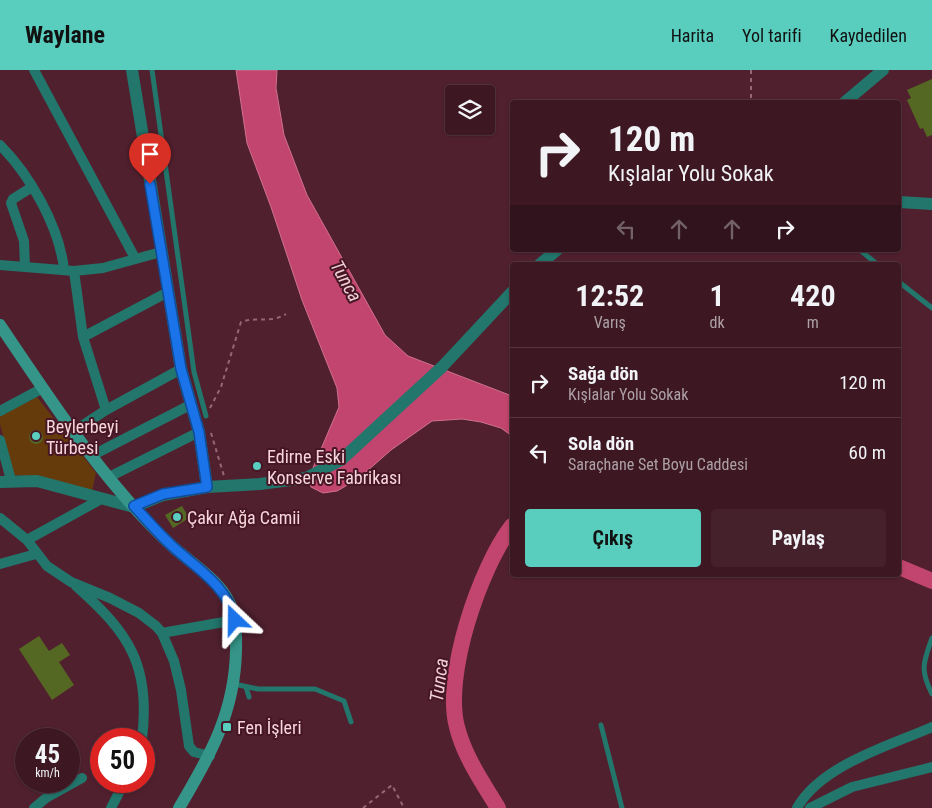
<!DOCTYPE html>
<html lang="tr">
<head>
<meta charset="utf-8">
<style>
	:root { --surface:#3d1823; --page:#44212b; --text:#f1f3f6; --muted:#ada0a6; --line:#563741; --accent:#59cebe }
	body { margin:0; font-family:"Roboto Condensed",sans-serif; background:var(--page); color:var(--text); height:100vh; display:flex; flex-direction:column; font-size:19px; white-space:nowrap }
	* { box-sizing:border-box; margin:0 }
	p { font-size:16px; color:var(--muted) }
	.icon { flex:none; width:28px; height:28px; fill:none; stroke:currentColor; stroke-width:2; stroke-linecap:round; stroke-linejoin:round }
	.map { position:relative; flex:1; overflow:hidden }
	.side { position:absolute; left:510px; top:192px; width:391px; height:315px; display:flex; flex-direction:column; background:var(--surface); border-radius:5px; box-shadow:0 1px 4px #0004,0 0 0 1px var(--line) }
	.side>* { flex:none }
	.guide { position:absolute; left:510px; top:30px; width:391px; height:152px; border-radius:5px; box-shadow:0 1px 4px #0004,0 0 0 1px var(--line); background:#3d1823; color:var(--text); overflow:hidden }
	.buttons { position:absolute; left:445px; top:15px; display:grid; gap:10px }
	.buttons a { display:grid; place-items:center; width:50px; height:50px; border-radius:5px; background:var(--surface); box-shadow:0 1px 4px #0004,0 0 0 1px var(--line); font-size:25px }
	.speed { position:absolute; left:15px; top:658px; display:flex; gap:10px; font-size:25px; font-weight:700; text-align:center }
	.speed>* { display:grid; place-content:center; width:65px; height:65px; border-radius:50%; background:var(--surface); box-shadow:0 1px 4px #0004,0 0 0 1px var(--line); line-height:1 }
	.speed small { font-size:12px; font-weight:400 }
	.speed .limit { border:8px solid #d22; background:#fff; color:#111 }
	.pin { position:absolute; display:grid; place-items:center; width:42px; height:42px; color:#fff; margin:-51px -21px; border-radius:50% 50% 50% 0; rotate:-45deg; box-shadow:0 0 5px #0007 }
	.pin .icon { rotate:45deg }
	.me { position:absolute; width:55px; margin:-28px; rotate:337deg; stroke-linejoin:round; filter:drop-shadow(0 0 4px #0008) }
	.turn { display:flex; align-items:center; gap:18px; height:105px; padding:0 15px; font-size:22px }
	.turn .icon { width:65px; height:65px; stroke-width:2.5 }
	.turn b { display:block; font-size:35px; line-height:42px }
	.lanes { display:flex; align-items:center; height:48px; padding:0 15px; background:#0003; justify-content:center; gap:25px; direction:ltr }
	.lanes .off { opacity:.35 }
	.eta { display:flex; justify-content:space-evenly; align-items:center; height:85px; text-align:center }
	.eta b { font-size:30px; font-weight:700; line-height:35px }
	.button { display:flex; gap:10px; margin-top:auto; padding:10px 15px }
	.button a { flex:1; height:58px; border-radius:5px; background:var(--accent); color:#111; font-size:20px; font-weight:700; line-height:58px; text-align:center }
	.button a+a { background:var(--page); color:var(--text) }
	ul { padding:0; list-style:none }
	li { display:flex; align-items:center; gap:15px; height:70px; padding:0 15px; border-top:1px solid var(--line) }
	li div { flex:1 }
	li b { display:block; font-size:19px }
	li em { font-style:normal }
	header { display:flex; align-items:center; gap:30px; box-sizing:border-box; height:70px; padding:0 25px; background:var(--accent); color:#111 }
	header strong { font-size:24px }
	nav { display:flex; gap:28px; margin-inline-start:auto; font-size:18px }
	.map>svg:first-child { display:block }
</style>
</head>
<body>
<header>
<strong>Waylane</strong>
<nav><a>Harita</a><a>Yol tarifi</a><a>Kaydedilen</a></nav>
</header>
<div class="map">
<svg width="932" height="738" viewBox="0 0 932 738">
	<rect width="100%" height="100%" fill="#51202f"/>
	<path fill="#653b0b" d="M 37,327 L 96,403 L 92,421 L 34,407 L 14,405 L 0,354 L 0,346 Z"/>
	<path fill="#c1456e" stroke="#d1708f" d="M 236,0 L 277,0 L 276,18 L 284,65 L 307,125 L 385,265 L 408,286 L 512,326 L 512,366 L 501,358 L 481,352 L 462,349 L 432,351 L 391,380 L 358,409 L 337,421 L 323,423 L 311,417 L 309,407 L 339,337 L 337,318 L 302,230 L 271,137 L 247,73 Z"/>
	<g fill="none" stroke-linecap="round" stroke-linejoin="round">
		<path stroke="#c1456e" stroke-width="16" d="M 899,497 L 932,511
			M 498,738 C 483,713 464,686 457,657 C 443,606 480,497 512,456"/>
	</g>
	<path fill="#556823" d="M 932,9 L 932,65 L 927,67 L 923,58 L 920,59 L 907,30 L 911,28 L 907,20 Z
		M29 367a7 7 0 1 1 14 0a7 7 0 1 1-14 0Z
		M 182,436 L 189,448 L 173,458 L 165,445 Z
		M 39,566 L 49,581 L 62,573 L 70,585 L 59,592 L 74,615 L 52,630 L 19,579 Z"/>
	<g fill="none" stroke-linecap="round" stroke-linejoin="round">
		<path stroke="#936974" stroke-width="2" stroke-dasharray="4 4" stroke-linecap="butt" d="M 751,0 L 751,32
			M 210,338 L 221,317 L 241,252 C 259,246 269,254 286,244
			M 211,363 L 224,406
			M 363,738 L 392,715 L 404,738"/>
		<path stroke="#22766c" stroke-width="5" d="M 152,0 L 194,302 L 206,346
			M 860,180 L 878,195
			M 899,212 L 932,238
			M 932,568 C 923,593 920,600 932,624
			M 234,614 L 258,619 L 315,619 L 344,631 L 351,652
			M 246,617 L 249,627
			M 601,655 L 622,738"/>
		<path stroke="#22766c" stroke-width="10" d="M 34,0 L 135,188
			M 0,75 C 30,105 59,156 64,199
			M 0,195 L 74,201 L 103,198 L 161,182
			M 25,197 L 24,171 L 11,133 L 13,129 L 32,117
			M 74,201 L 83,267 L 106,340
			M 83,267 L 168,222
			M 0,341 L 43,318
			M 74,361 L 106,340 L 181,299
			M 0,370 L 11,410
			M 93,385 L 192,334
			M 109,407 L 199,362
			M 0,448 L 27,470 L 47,496 L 71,512 L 110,528 L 139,543 L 156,556 L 162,563 L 174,591 L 181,620 L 189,676 L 194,682 L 210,686
			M 27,470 L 103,428
			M 0,494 L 36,484
			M 76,516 C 129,563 151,595 142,669
			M 162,563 L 235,550
			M 34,738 L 46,728 L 82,708
			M 111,738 L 125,711
			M 797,738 C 821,695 889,676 932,657
			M 810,738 L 852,717 L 932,697"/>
		<path stroke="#22766c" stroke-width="12" d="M 132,0 L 181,299 L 199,362 L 207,417
			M 845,32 L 883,0
			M 899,132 L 932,134
			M 539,195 L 557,180
			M 0,412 L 37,411 L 134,437 L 163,425 L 207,417 L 260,414 L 306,408 L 341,390 L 442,297 L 512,222"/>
		<path stroke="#359589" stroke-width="12" d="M 0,255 C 52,332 104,413 172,476 C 193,495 225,513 233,542 C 237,554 236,567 236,580 C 235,642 210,686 179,738"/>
	</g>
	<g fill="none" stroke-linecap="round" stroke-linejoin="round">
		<defs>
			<path id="route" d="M 150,114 L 181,299 L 199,362 L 207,417 L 163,424 L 134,436 C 146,449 158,463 171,475 C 196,498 227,515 235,550"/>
		</defs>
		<use href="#route" stroke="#114b97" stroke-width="12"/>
		<use href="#route" stroke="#1a73e8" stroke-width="9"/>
	</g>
	<g fill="#59cebe" stroke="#461625" stroke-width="2">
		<circle cx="36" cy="366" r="5"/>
		<circle cx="257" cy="396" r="5"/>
		<circle cx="177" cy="447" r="5"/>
		<rect x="222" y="652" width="10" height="10" rx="2.5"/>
	</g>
	<g text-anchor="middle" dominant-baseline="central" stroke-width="4" stroke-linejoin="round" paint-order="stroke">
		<g font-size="18" fill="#f7d6dd" stroke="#461625" text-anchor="start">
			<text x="46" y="356">Beylerbeyi<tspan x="46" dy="21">Türbesi</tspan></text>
			<text x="267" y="386">Edirne Eski<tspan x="267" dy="21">Konserve Fabrikası</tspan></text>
			<text x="187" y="447">Çakır Ağa Camii</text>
			<text x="237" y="657">Fen İşleri</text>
		</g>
		<g font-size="19" font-style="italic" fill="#f1cfd6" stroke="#461625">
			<text transform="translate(346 211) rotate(61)">Tunca</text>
			<text transform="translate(439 610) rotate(-83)">Tunca</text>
		</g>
	</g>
</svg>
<div class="buttons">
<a><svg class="icon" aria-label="layers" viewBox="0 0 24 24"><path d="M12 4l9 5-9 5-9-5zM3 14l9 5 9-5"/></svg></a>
</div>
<div class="speed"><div>45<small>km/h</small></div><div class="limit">50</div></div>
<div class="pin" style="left:150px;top:114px;background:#d93025"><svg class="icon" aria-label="arrive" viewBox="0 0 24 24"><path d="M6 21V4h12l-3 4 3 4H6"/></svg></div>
<svg class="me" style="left:235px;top:550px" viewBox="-20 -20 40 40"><path d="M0-17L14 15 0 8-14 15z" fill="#1a73e8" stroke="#fff" stroke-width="4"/></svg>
<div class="guide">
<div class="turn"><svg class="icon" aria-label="right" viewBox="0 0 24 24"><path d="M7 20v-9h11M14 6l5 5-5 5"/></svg><div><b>120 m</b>Kışlalar Yolu Sokak</div></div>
<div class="lanes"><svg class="icon off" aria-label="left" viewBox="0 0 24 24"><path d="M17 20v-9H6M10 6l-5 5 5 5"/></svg><svg class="icon off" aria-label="ahead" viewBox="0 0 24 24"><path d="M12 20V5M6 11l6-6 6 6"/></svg><svg class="icon off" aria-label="ahead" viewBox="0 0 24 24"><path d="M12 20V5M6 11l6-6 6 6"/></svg><svg class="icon" aria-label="right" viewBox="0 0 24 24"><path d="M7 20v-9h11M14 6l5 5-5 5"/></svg></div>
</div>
<section class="side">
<div class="eta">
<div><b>12:52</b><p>Varış</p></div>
<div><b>1</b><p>dk</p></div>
<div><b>420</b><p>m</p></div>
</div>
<ul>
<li><svg class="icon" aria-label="right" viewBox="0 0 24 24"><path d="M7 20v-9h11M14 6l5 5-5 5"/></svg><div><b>Sağa dön</b><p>Kışlalar Yolu Sokak</p></div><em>120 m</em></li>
<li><svg class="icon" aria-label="left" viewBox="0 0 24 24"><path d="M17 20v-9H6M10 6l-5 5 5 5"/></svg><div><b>Sola dön</b><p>Saraçhane Set Boyu Caddesi</p></div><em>60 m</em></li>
</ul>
<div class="button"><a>Çıkış</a><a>Paylaş</a></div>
</section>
</div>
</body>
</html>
